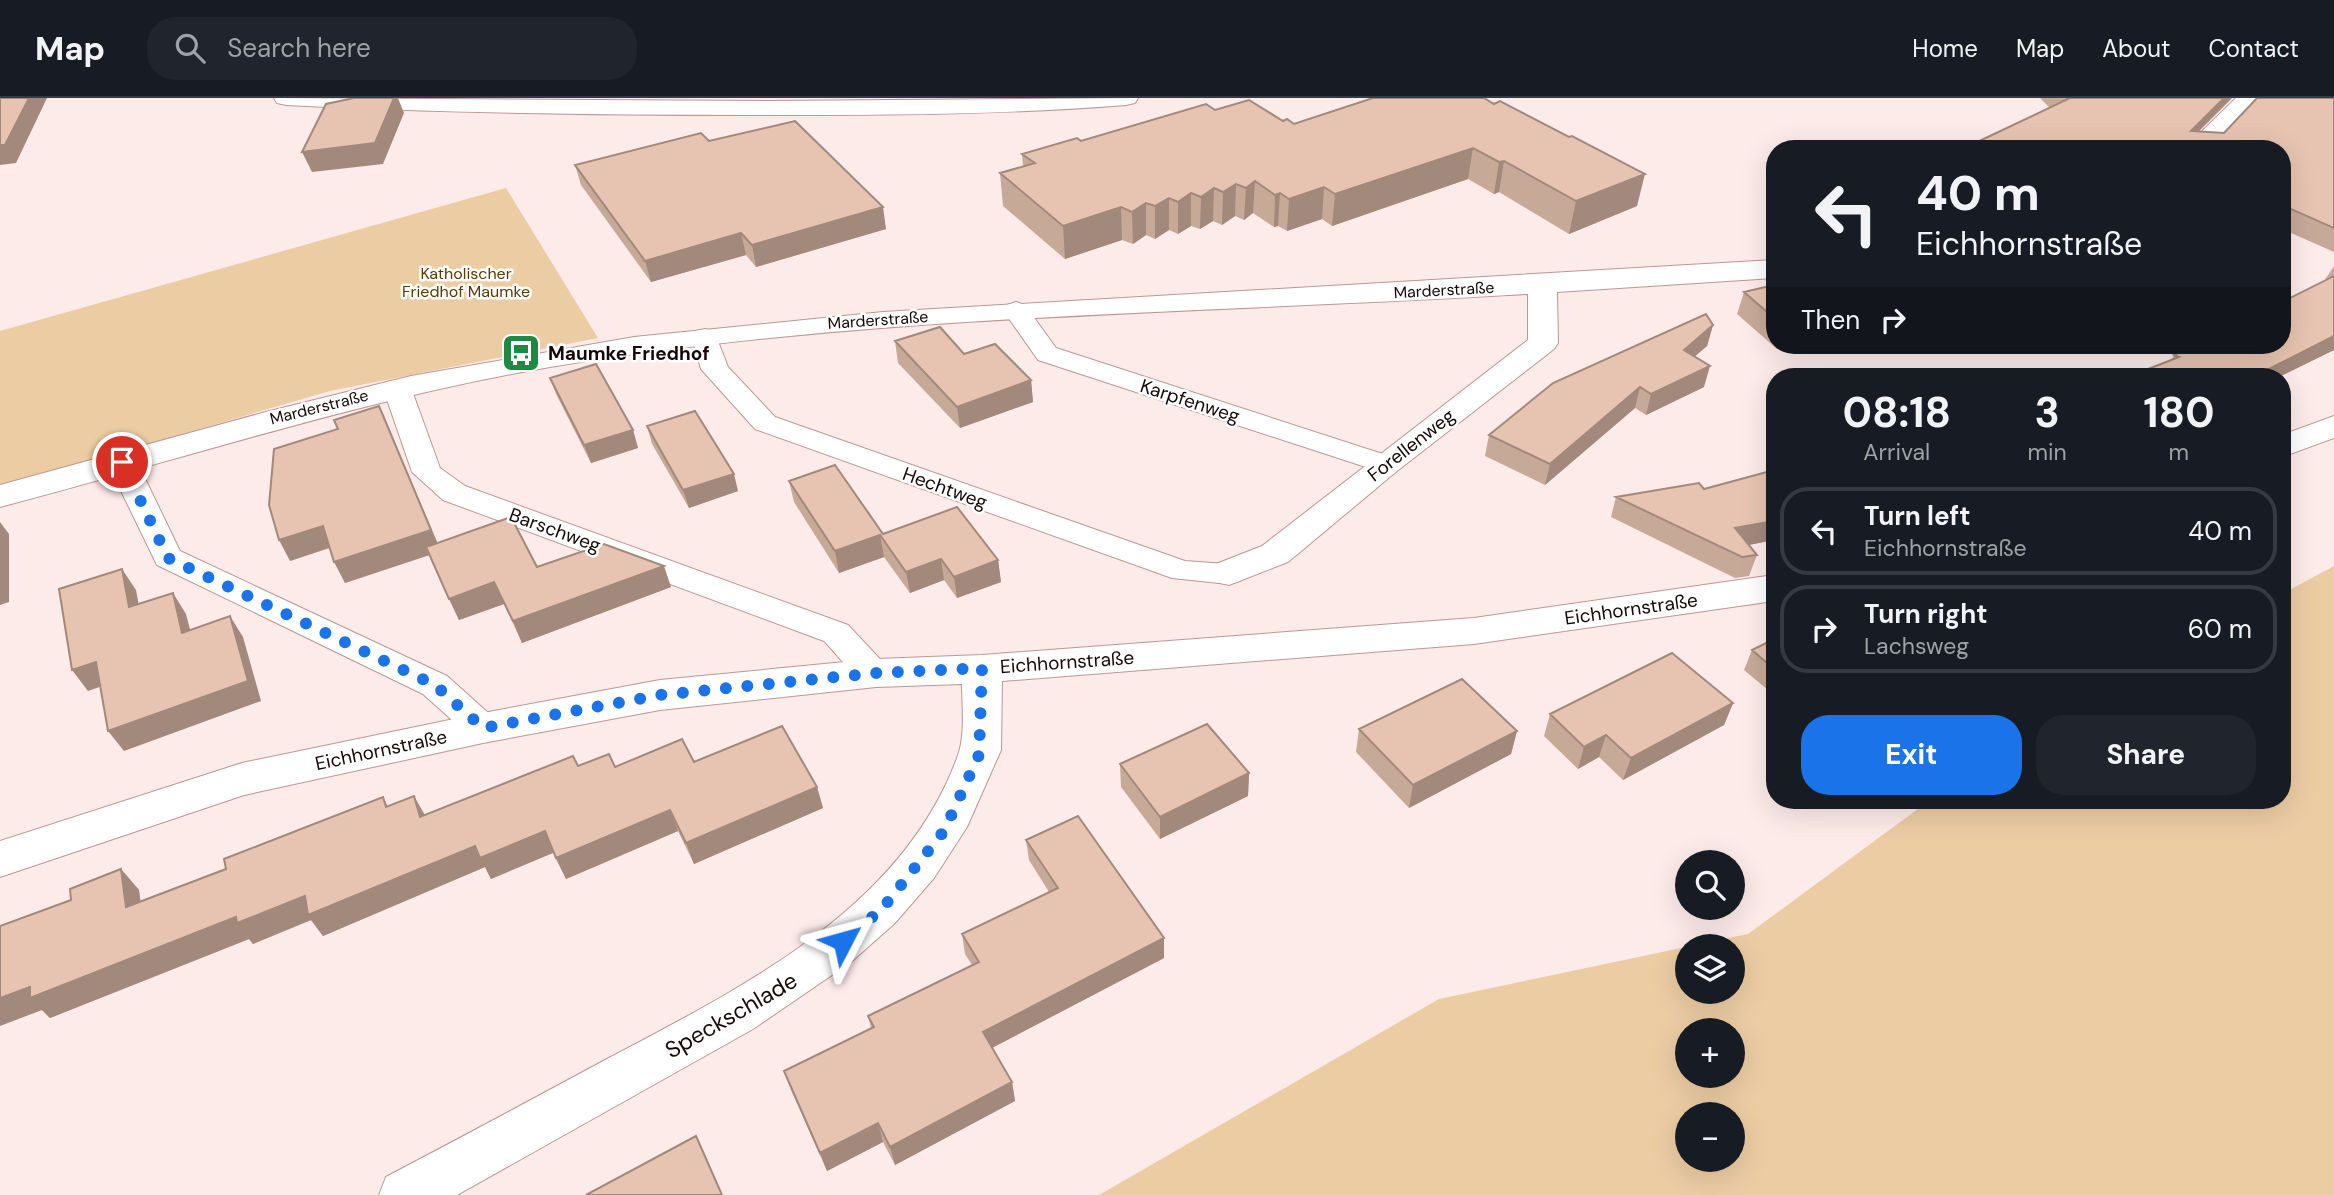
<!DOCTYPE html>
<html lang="en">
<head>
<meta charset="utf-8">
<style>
	:root { --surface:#171b24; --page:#20242c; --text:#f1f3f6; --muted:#9ea1a6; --line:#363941; --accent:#1a73e8 }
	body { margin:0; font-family:"DM Sans",sans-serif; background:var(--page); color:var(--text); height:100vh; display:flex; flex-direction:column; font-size:26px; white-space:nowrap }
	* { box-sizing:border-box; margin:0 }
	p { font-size:23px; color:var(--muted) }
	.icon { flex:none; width:38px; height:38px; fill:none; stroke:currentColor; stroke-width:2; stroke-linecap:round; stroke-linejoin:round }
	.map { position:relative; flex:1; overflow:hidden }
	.sheet { position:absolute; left:1766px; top:270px; width:525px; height:441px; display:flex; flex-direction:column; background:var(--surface); border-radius:28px; box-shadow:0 7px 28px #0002 }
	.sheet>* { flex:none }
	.top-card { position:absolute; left:1766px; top:42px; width:525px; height:214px; border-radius:28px; box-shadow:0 7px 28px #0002; background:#171b24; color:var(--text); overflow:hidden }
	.fabs { position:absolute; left:1675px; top:752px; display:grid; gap:14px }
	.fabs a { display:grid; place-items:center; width:70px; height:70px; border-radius:50%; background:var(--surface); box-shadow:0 7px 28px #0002; font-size:35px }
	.pin { position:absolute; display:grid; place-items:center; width:60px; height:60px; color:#fff; margin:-30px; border:4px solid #fff; border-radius:50%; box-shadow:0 2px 7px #0007 }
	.me { position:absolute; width:77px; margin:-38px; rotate:51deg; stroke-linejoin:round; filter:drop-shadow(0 0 5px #0008) }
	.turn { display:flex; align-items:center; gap:24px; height:147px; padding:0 35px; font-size:32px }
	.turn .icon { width:91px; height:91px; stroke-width:2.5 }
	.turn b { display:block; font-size:49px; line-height:60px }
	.then { display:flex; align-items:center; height:66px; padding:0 35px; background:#0003; gap:14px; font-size:26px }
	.eta { display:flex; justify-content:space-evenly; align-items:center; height:119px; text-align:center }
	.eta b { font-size:42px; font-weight:700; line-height:49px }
	.primary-button { display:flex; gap:14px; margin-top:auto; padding:14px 35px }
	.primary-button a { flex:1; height:80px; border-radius:28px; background:var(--accent); color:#fff; font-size:28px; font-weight:700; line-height:80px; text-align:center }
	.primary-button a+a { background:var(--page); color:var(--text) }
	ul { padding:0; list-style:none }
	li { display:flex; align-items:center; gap:21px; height:88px; margin:0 14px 10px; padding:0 21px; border:4px solid var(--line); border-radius:28px }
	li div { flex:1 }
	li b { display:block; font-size:26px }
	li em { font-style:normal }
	header { display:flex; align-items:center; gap:42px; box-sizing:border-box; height:98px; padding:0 35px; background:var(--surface); border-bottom:2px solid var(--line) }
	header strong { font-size:33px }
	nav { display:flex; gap:38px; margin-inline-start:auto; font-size:24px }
	.search { width:490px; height:63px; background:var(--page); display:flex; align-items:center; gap:18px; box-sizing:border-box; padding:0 24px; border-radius:28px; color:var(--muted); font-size:26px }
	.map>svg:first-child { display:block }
</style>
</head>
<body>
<header>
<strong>Map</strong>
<div class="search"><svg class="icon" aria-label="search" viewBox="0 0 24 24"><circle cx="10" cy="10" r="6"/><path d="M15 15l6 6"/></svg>Search here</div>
<nav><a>Home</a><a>Map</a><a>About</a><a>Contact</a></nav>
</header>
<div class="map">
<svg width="2334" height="1097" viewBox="0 0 2334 1097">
	<rect width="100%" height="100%" fill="#fcebe9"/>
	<path fill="#eccca3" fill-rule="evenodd" d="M 506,90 L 598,240 L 330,293 L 0,389 L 0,233 Z
		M 2334,468 L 2334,1097 L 1099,1097 L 1439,901 L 1748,836 L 1930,702 L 2282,702 L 2282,496 ZM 1687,849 L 1732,849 L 1732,894 L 1687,894 ZM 1687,933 L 1732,933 L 1732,978 L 1687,978 ZM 1687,1017 L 1732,1017 L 1732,1062 L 1687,1062 Z"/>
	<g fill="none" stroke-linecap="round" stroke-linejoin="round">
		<defs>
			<path id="lane" d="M 1016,204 L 1025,207 L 1056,250 L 1395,360 L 1400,366 L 1395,372 L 1385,375 L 1375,372 L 1038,262 L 1003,212 L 1007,207 Z
				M 705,231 L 714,233 L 728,269 L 775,319 L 1185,463 L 1240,467 L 1245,475 L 1240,483 L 1229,486 L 1172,480 L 755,331 L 701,271 L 692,239 L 696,233 Z
				M 397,282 L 407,284 L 411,290 L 440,370 L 465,388 L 848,527 L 893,575 L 888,584 C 860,592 842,561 824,543 L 443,402 L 412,374 L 383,290 L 387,284 Z
				M 122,355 L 132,358 L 137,364 L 180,453 L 447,578 L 495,621 L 501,630 L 495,639 L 483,643 L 471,639 L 423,596 L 157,467 L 107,364 L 112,358 Z"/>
			<path id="street" d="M 274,0 L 772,3 L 1138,0 L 1135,5 L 1126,7 C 1001,17 876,17 751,17 C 596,17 441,15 286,7 L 277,5 Z
				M 2236,0 L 2261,0 L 2214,51 L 2184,51 Z
				M 1774,162 L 1774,180 L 1557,194 L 1558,245 L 1554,251 L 1397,373 L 1288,464 L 1229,487 L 1216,484 L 1211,475 L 1216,466 L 1262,448 L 1528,242 L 1528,196 C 1202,216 872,215 550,269 C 363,301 183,361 0,409 L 0,387 L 262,315 L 411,278 L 634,239 L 883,214 Z
				M 2334,318 L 2334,340 L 2282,359 L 2282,337 Z
				M 1774,477 L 1774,503 L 1474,546 L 1002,583 L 1001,652 L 967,729 L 934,780 L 895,825 L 851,864 L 753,931 L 457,1097 L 379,1097 L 386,1079 C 460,1040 533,1001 607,961 C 741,890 901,812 957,660 C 966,637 962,609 962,586 L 876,589 L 660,612 L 483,645 L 244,697 L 0,779 L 0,743 L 242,665 L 483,615 L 660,582 L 876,561 L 982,557 L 1474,520 Z"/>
		</defs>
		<use href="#lane" stroke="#be9693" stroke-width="2"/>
		<use href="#street" stroke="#be9693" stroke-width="2"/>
		<use href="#lane" fill="#fff" fill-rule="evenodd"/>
		<use href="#street" fill="#fff" fill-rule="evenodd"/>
	</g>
	<path fill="#c7a998" d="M 1373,0 L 1637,108 L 1569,136 L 1499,94 L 1494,96 L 1468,81 L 1332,128 L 1322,121 L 1287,133 L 1278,128 L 1274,129 L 1253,115 L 1244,122 L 1235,118 L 1222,127 L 1213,123 L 1200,131 L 1191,128 L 1178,136 L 1169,132 L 1155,141 L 1146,137 L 1133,146 L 1122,142 L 1065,161 L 1003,108 L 1000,75 L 1023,68 L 1022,56 L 1215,12 L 1294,26 Z
		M 2040,0 L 2232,0 L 2199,33 L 2224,35 L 2334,0 L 2334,154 L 2282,131 L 2282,51 L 1971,47 L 2050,10 Z
		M 709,43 L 886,131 L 756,169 L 746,157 L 651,184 L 581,87 L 575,67 Z
		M 2334,168 L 2334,252 L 2281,278 L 2130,278 L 2171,263 L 2174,257 L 2324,183 Z
		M 1774,187 L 1774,247 L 1795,247 L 1777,251 L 1737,216 L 1744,194 Z
		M 1713,227 L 1707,248 L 1694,258 L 1704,289 L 1646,317 L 1635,310 L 1545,387 L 1485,358 L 1489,337 Z
		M 895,243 L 964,256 L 1031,282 L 1033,304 L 960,330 L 898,265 Z
		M 550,280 L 633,332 L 638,350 L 591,365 L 557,298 Z
		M 388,328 L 437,445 L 537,469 L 671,489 L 522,545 L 504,506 L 459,522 L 430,457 L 345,485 L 330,450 L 290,463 Z
		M 647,328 L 738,393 L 689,410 L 652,346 Z
		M 1774,372 L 1774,442 L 1749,447 L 1757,457 L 1749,478 L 1735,480 L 1611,419 L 1616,399 L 1704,391 Z
		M 789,383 L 883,436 L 998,462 L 1001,484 L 957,500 L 944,482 L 910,495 L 884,459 L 839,475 L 794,404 Z
		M 1774,541 L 1774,597 L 1744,572 L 1752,552 Z
		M 1733,605 L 1724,627 L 1623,682 L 1599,659 L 1578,671 L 1544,638 L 1550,616 Z
		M 1359,631 L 1517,633 L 1511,656 L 1409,710 L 1356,654 Z
		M 694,664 L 817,689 L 823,710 L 694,766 L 678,733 L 566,781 L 553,755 L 491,781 L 485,769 L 323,838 L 311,822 L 253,846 L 249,841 L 50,920 L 42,912 L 71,802 L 121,771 L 139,792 L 140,804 L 226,771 L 383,699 L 388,708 L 425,717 L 578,668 L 615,669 Z
		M 1120,666 L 1249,675 L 1248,698 L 1160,741 L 1121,689 Z
		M 1026,742 L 1164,840 L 1164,860 L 992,950 L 1012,984 L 1015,1003 L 895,1067 L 883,1044 L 827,1073 L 791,992 L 784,973 L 871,930 L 868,918 L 972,867 L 965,856 L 962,836 L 1049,794 L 1029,762 Z"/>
	<path fill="#a2897c" d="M 29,0 L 47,0 L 16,65 L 0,67 L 0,47 Z
		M 394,0 L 398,0 L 404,15 L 383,66 L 312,74 L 302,54 Z
		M 2224,0 L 2232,0 L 2181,51 L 2191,33 Z
		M 1473,50 L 1468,81 L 1332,128 L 1335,96 Z
		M 1504,63 L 1499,94 L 1494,96 L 1499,64 Z
		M 1645,76 L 1637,108 L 1569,136 L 1576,103 Z
		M 1255,83 L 1253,115 L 1244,122 L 1246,90 Z
		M 1236,86 L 1235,118 L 1222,127 L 1223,94 Z
		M 1324,89 L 1322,121 L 1287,133 L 1289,101 Z
		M 1214,90 L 1213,123 L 1200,131 L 1201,99 Z
		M 1191,95 L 1191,128 L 1178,136 L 1178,104 Z
		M 1280,95 L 1278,128 L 1274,129 L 1275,97 Z
		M 1169,100 L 1169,132 L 1155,141 L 1155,108 Z
		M 1146,105 L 1146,137 L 1133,146 L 1132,114 Z
		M 883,109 L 886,131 L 756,169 L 752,147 Z
		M 1121,109 L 1122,142 L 1065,161 L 1063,128 Z
		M 741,135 L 746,157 L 651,184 L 645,163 Z
		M 1713,227 L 1707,248 L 1678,273 L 1684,252 Z
		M 2334,238 L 2334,252 L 2281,278 L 2251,278 Z
		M 1778,247 L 1795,247 L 1777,251 Z
		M 1710,268 L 1704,289 L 1646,317 L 1651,296 Z
		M 1031,282 L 1033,304 L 960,330 L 957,309 Z
		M 1640,289 L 1635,310 L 1545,387 L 1550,366 Z
		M 379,308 L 441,453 L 345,485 L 334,464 Z
		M 633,332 L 638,350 L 591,365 L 584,347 Z
		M 734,376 L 738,393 L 689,410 L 683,392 Z
		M 1774,423 L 1774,442 L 1728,451 L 1735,430 Z
		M 0,424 L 9,436 L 9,504 L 0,507 Z
		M 323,428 L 334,448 L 290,463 L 279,442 Z
		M 880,437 L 884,459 L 839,475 L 835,453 Z
		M 941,461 L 944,482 L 910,495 L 906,474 Z
		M 998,462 L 1001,484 L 957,500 L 954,479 Z
		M 664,468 L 671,489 L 522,545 L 513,523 Z
		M 122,471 L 136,492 L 143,530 L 129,509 Z
		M 494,484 L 504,506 L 459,522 L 449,501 Z
		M 173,495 L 186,516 L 196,555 L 182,535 Z
		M 230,518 L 243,539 L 261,603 L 124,653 L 108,633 Z
		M 96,564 L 111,585 L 88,593 L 72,572 Z
		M 1733,605 L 1724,627 L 1623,682 L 1631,660 Z
		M 1517,633 L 1511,656 L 1409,710 L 1413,687 Z
		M 1606,637 L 1599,659 L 1578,671 L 1584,649 Z
		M 1249,675 L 1248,698 L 1160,741 L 1160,719 Z
		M 817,689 L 823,710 L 694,766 L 686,745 Z
		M 414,698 L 426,719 L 420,719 Z
		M 670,712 L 678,733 L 566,781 L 556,760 Z
		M 545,733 L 555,754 L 491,781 L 485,769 L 323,838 L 311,822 L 253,846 L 249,841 L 50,920 L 42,912 L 0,928 L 0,900 L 30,889 L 236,819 L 305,798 L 475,748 Z
		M 121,771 L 139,792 L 144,830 L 126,809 Z
		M 1164,840 L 1164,860 L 986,953 L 983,934 Z
		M 1012,984 L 1015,1003 L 895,1067 L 890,1049 Z
		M 878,1025 L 883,1044 L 827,1073 L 820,1055 Z"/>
	<path fill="#e7c4b1" stroke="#a2897c" stroke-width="2" d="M 0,0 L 29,0 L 5,47 L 0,47 Z
		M 354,0 L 394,0 L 375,45 L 302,54 L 326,6 Z
		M 1373,0 L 1484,0 L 1494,6 L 1500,3 L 1569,39 L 1572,38 L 1645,76 L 1576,103 L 1504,63 L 1499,64 L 1473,50 L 1335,96 L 1324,89 L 1289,101 L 1280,95 L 1275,97 L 1255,83 L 1246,90 L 1236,86 L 1223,94 L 1214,90 L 1201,99 L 1191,95 L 1178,104 L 1169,100 L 1155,108 L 1146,105 L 1132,114 L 1121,109 L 1063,128 L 1000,75 L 1035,65 L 1022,56 L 1077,40 L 1081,43 L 1206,6 L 1215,12 L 1249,2 L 1283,23 L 1287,21 L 1294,26 Z
		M 2067,0 L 2224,0 L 2191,33 L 2224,35 L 2257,0 L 2334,0 L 2334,130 L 2282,107 L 2282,51 L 1950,51 L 1971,47 L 2068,1 Z
		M 795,23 L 883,109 L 752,147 L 741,135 L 645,163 L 575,67 L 701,35 L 709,43 Z
		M 2334,178 L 2334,238 L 2265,273 L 2251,278 L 2130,278 L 2179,259 L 2174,257 L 2194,247 L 2282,247 L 2282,204 Z
		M 1774,187 L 1774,220 L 1744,194 Z
		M 1706,216 L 1713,227 L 1684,252 L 1710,268 L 1651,296 L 1640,289 L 1550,366 L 1489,337 L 1553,285 Z
		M 940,229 L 964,256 L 995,246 L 1031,282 L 957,309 L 895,243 Z
		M 596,266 L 633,332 L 584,347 L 550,280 Z
		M 379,308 L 431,432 L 334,464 L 323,428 L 279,442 L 269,407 L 274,351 L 338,331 L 334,322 Z
		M 695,313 L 734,376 L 683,392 L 647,328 Z
		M 835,367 L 883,436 L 957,409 L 998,462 L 954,479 L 941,461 L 906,474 L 880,437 L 835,453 L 789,383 Z
		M 1774,372 L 1774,423 L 1735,430 L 1757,457 L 1742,459 L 1616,399 L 1699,385 L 1704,391 Z
		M 511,419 L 537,469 L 604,446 L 664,468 L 513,523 L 494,484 L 449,501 L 426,449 Z
		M 122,471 L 129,509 L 173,495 L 182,535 L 230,518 L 248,583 L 108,633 L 96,564 L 72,572 L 59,491 Z
		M 1774,541 L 1774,571 L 1752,552 Z
		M 1672,555 L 1733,605 L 1631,660 L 1606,637 L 1584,649 L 1550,616 Z
		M 1462,581 L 1517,633 L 1413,687 L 1359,631 Z
		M 1207,626 L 1249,675 L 1160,719 L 1120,666 Z
		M 782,628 L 817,689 L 686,745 L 670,712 L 556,760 L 545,733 L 480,760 L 475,748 L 308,817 L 305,798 L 237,825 L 236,819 L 30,900 L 30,889 L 0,900 L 0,828 L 71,802 L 70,791 L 121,771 L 126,809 L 226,771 L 224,761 L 383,699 L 386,709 L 414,698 L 420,719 L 573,658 L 578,668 L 609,656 L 615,669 L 682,641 L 694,664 Z
		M 1078,718 L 1164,840 L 983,934 L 1012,984 L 890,1049 L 878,1025 L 820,1055 L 784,973 L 874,929 L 868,918 L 979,864 L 962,836 L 1058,790 L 1026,742 Z
		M 696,1038 L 722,1097 L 586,1097 Z"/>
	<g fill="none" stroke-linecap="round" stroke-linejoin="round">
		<path stroke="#1a73e8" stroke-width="12" stroke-dasharray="0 21.6" d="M 122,364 L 168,460 L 435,587 L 483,630 L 660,597 L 876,575 L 982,570 L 979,657 L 944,733 L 882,811 L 843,843"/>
	</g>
	<defs>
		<symbol id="bus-square" viewBox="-11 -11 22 22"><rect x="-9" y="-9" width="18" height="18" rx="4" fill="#1e8a41" stroke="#fff"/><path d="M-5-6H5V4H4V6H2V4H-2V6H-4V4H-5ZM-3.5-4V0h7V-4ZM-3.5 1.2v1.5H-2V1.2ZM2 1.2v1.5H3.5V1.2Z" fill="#fff"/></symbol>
	</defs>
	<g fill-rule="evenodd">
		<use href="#bus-square" x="499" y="233" width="44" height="44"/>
	</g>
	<g text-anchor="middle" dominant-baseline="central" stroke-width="5" stroke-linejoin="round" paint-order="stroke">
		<g font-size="16" fill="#5a3900" stroke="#fff">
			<text x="466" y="175">Katholischer<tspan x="466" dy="18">Friedhof Maumke</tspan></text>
		</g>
		<g font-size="16" fill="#160808" stroke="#fff">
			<text transform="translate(1444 192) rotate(-3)">Marderstraße</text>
			<text transform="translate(878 222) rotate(-4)">Marderstraße</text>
			<text transform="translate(319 309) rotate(-14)">Marderstraße</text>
		</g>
		<g font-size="19" font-weight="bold" fill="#160808" stroke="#fff" text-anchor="start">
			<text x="548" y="255">Maumke Friedhof</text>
		</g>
		<g font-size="19" fill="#160808" stroke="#fff">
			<text transform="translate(1190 303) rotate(18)">Karpfenweg</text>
			<text transform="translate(1411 347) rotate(-38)">Forellenweg</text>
			<text transform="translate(945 390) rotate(20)">Hechtweg</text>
			<text transform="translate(555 432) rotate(20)">Barschweg</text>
			<text transform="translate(1631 511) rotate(-8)">Eichhornstraße</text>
			<text transform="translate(1067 564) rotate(-4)">Eichhornstraße</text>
			<text transform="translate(381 652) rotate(-12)">Eichhornstraße</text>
		</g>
		<g font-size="23" fill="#160808" stroke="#fff">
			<text transform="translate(731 917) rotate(-30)">Speckschlade</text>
		</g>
	</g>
</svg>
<div class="fabs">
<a><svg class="icon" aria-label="search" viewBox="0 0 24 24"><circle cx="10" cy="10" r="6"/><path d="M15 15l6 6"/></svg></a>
<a><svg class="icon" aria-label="layers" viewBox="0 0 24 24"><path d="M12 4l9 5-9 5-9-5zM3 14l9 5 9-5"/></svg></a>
<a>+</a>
<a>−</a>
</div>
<div class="pin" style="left:122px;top:364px;background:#d93025"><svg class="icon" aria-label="arrive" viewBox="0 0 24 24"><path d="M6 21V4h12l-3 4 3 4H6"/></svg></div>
<svg class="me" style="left:843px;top:843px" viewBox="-20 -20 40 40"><path d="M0-17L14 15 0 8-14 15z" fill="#1a73e8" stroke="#fff" stroke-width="4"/></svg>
<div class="top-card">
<div class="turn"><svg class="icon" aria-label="left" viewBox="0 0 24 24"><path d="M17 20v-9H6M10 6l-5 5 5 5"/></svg><div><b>40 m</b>Eichhornstraße</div></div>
<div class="then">Then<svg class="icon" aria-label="right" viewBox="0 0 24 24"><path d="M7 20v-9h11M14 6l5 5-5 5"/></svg></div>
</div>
<section class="sheet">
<div class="eta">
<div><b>08:18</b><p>Arrival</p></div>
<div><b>3</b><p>min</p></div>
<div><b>180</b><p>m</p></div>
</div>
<ul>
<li><svg class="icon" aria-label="left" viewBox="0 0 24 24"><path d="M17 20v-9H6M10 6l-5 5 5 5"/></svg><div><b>Turn left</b><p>Eichhornstraße</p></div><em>40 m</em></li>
<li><svg class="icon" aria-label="right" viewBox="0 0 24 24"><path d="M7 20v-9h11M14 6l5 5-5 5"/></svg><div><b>Turn right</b><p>Lachsweg</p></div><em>60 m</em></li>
</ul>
<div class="primary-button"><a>Exit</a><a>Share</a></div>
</section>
</div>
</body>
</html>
